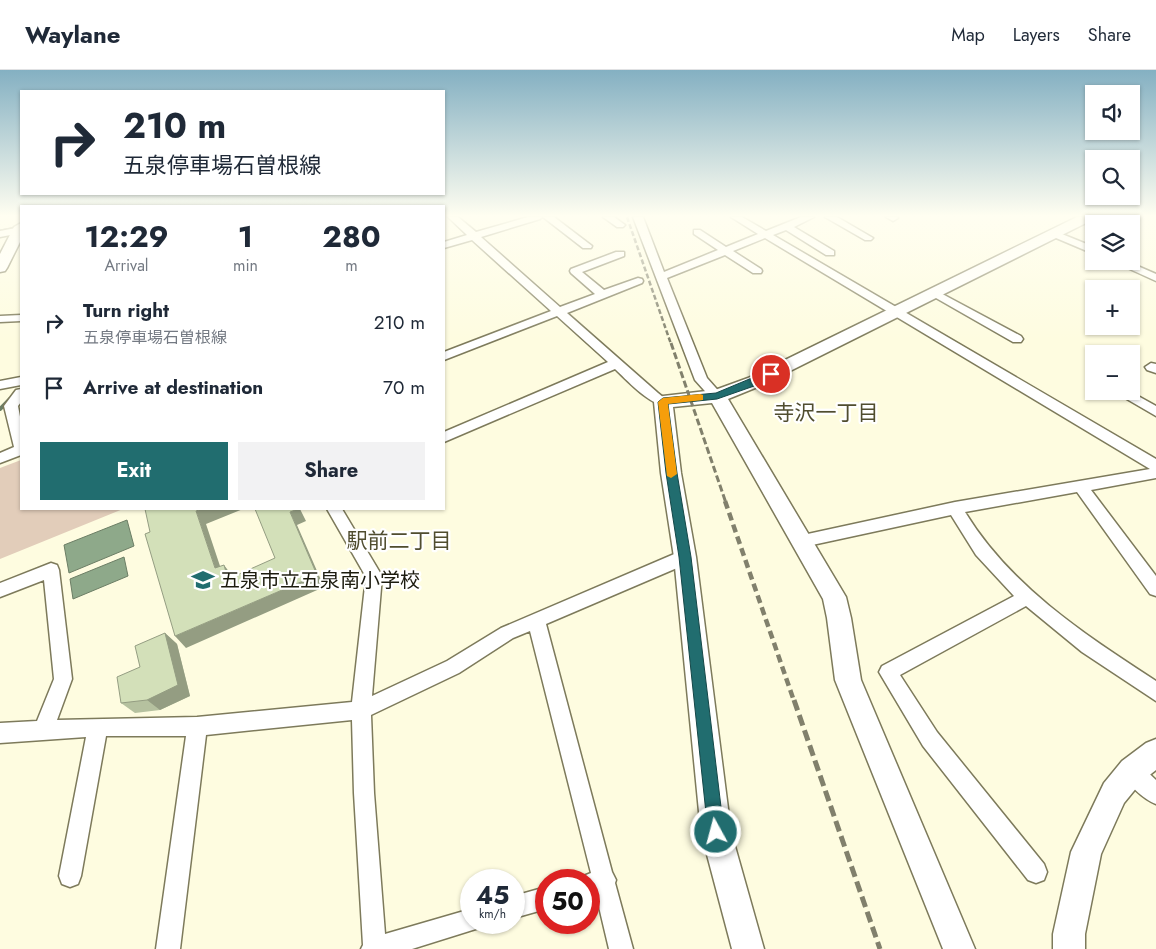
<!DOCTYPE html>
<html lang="en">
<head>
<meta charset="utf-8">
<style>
	:root { --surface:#fff; --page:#f2f2f3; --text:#1f2937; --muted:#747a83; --line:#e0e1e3; --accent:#216d6f }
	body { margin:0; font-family:Jost,"Noto Sans JP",sans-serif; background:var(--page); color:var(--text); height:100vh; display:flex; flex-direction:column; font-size:19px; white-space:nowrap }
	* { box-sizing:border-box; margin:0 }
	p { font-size:16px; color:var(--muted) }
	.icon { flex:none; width:28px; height:28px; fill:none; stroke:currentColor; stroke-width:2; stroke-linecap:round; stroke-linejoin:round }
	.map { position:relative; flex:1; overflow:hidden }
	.side { position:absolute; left:20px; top:135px; width:425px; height:305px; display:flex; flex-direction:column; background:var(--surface); border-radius:0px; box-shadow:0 1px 4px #0004 }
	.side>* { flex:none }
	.guide { position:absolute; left:20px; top:20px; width:425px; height:105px; border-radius:0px; box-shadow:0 1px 4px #0004; background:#fff; color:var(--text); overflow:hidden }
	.buttons { position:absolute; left:1085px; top:15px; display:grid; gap:10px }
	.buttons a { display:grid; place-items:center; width:55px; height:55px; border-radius:0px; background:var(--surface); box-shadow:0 1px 4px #0004; font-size:25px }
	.speed { position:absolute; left:460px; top:799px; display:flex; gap:10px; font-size:25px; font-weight:700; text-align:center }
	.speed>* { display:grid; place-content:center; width:65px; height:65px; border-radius:50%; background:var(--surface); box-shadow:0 1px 4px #0004; line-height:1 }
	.speed small { font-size:12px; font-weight:400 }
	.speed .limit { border:8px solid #d22; background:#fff; color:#111 }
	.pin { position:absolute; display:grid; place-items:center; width:42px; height:42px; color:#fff; margin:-21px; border:2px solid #fff; border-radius:50%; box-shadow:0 1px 5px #0007 }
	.me { position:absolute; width:55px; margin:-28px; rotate:353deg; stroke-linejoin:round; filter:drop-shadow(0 0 4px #0008) }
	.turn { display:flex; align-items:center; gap:18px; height:105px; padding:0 20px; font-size:22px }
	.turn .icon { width:65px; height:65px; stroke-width:2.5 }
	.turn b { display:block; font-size:35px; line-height:42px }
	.eta { display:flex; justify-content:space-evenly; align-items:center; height:85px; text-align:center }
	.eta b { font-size:30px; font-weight:700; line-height:35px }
	.button { display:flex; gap:10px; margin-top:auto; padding:10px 20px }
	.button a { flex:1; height:58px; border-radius:0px; background:var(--accent); color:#fff; font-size:20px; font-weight:700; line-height:58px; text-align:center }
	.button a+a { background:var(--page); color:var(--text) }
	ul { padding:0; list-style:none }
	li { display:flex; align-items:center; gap:15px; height:65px; padding:0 20px }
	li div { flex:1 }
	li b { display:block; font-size:19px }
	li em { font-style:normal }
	header { display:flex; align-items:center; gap:30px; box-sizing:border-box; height:70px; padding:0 25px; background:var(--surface); border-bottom:1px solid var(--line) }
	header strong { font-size:24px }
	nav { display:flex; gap:28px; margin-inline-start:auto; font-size:18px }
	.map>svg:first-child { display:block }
</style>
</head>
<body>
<header>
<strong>Waylane</strong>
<nav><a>Map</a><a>Layers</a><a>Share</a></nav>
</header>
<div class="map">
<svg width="1156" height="879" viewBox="0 0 1156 879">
	<rect width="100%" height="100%" fill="#fefce0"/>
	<path fill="#e2cdba" d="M 21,390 L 21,439 L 123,439 L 0,489 L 0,398 Z"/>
	<path fill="#8ea98a" stroke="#6c7e65" d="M 127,450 L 134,476 L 69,503 L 64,475 Z
		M 124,487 L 128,506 L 73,529 L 70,509 Z"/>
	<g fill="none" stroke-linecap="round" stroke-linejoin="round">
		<path stroke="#6c7e65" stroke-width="3" d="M 0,161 L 21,157"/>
		<path stroke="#6c7e65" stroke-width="4" d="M 0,339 L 10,329"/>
		<defs>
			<path id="street" d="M 448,147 L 458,147 L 476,162 L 528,147 L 542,147 L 540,149 L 481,167 L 560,237 L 595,224 L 571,203 L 570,201 L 571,199 L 616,182 L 624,182 L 624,186 L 582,202 L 604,220 L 638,208 L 642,209 L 643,211 L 642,213 L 567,243 L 658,323 L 669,332 L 668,335 C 653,339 626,309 615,299 L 444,372 L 444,362 L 608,292 L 557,246 L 444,290 L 444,282 L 551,241 L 472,170 L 444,178 L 444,172 L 467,165 Z
				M 543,147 L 554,147 L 592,176 L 591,178 L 583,178 Z
				M 603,147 L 614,147 L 625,155 L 623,157 L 617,157 Z
				M 633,147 L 643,147 L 664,202 L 718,180 L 694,164 L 694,160 L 700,160 L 726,177 L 758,164 L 731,147 L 742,147 L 766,161 L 801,147 L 814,147 L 794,157 L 834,181 L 834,185 L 826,185 L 786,160 L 773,165 L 1156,389 L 1156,408 L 1091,420 L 1156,506 L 1156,526 L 1150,524 L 1077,422 L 965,442 C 1011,517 1084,564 1156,611 L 1156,631 L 1082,582 L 1026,536 L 900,605 L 937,662 L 1044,794 L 1047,802 L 1044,810 L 1036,813 L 1028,810 L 923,676 L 879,602 L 882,596 L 1014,526 L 976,485 L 951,445 L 803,477 L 797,475 L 795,471 L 797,467 L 803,465 L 955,432 L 1150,399 L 765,168 L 733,181 L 761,199 L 762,201 L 761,203 L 753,203 L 725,185 L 667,208 L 707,308 L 723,326 L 722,329 L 712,329 L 695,310 Z
				M 825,147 L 837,147 L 873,168 L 871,170 L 865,170 Z
				M 886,147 L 897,147 L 898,148 L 893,151 Z
				M 21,157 L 21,163 L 0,167 L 0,161 Z
				M 1052,160 L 1094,177 L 1094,184 L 1049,165 L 1047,163 Z
				M 1112,191 L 1126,191 L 1156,204 L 1156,211 Z
				M 933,219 L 1021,266 L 1023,269 L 1021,272 L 1013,272 L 929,224 L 928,222 Z
				M 21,245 L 21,251 L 0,252 L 0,246 Z
				M 1151,293 L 1156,294 L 1156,303 L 1147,300 L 1145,297 Z
				M 21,307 L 21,315 L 0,319 L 0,311 Z
				M 21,319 L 21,332 L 18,336 L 21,352 L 21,385 L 0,393 L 0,383 L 14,377 L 4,336 L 16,320 Z
				M 1113,321 L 1129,321 L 1156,336 L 1156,346 Z
				M 327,439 L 342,439 L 382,506 L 372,626 L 447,591 L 501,558 L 679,482 L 685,480 L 691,482 L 693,487 L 691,492 L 546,554 L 612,802 L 616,810 L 615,813 L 633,879 L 609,879 L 596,824 L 589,826 L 589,810 L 580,810 L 581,807 L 591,803 L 530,561 L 513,568 L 459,603 L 371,645 L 374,723 L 385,864 L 471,839 L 471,852 L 481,852 L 479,858 L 412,879 L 361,879 L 363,875 L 354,723 L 352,650 L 206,665 L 180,879 L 156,879 L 186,666 L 106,666 L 81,806 L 78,814 L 70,817 L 62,814 L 59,806 L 86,667 L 0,673 L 0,653 L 37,651 L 54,609 L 44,510 L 0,527 L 0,513 L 51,493 L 57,495 L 59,500 L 72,609 L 57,650 L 197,647 L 352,632 L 366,507 Z
				M 1132,691 L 1139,694 L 1156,710 L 1156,734 C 1143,729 1127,714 1122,701 L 1125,694 Z
				M 546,817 L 546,839 L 514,848 L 514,826 Z"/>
			<path id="secondary" d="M 1077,147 L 1094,147 L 1092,150 L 760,316 L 728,329 L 846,527 L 851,548 L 861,610 L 975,879 L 943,879 L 835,610 L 827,548 L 823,529 L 712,333 L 673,337 L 681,403 L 696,487 L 731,762 L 764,879 L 732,879 L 701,762 L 674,487 L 661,403 L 654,332 L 657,328 L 663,326 L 715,320 L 748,308 Z
				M 21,153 L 21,170 L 7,198 L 5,201 L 0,202 L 0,184 L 14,157 Z
				M 1156,669 L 1156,700 L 1142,711 L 1124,733 L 1101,784 L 1085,864 L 1085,879 L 1053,879 L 1053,864 L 1071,782 L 1104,713 L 1122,691 L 1146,673 Z"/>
		</defs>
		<use href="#street" stroke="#7d7a5b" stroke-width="3"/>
		<use href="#secondary" stroke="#7d7a5b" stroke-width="3"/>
		<use href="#street" fill="#fff" fill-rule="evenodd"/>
		<use href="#secondary" fill="#fff" fill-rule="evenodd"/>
		<path stroke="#81806c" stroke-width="2.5" stroke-dasharray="5 2.5" stroke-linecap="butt" d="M 627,147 L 671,274"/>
		<path stroke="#81806c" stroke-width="3" stroke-dasharray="7 3" stroke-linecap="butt" d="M 671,273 L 726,433"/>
		<path stroke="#81806c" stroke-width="4.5" stroke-dasharray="8 4.5" stroke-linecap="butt" d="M 725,431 L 794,631"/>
		<path stroke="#81806c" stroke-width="5" stroke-dasharray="11 5" stroke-linecap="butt" d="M 794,630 L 880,879"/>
	</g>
	<path fill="#b5c19f" d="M 165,563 L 177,574 L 190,626 L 160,640 L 135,643 L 121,633 L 140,597 Z"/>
	<path fill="#949d82" d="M 202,439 L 243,439 L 206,454 L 225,511 L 215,498 L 196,441 Z
		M 298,439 L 300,439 L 306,451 L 297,455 L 324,517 L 186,578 L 175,566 L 317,505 L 290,442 Z
		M 224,495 L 233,507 L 228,509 Z
		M 165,563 L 177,574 L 190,626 L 160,640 L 147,630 Z"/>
	<path fill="#d3e0b9" stroke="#949d82" d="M 145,439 L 202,439 L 196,441 L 215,498 L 224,495 L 228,509 L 275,488 L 255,439 L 298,439 L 290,442 L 317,505 L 175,566 L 145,464 L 150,462 Z
		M 165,563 L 178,615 L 147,630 L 121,633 L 117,607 L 140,597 L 135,576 Z"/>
	<linearGradient id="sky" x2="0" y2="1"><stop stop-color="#84b0c2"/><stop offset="0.54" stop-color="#fffef1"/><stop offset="1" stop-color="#fffef1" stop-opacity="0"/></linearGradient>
	<rect width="1156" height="270" fill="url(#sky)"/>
	<path fill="#216d6f" stroke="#154748" d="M 771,300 L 776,304 L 775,306 L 757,315 L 717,329 L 668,334 L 677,403 L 691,487 L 724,762 L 722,767 L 716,770 L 710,767 L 708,762 L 679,487 L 666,403 L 658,332 L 663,328 L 716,323 Z"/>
	<path fill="#f59e0b" d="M 700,324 L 703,325 L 703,330 L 668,334 L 677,404 L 671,408 L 667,406 L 658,332 L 663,328 Z"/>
	<defs>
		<symbol id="school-bare" viewBox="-9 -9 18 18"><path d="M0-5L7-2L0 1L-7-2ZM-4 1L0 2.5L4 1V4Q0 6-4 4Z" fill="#216d6f" stroke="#fff" stroke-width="2.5" paint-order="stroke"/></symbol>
	</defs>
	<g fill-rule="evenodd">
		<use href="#school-bare" x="187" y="494" width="32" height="32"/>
	</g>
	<g text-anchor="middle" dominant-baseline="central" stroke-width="4.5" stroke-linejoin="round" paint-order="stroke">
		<g font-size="20" fill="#1c1b0e" stroke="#fff" text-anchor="start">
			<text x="220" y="510">五泉市立五泉南小学校</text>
		</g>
		<g font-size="21" fill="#504d2f" stroke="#fff">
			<text x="826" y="343">寺沢一丁目</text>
			<text x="399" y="471">駅前二丁目</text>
		</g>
	</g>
</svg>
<div class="buttons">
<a><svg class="icon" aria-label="sound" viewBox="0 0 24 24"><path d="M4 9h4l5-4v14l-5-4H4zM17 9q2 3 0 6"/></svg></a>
<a><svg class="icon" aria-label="search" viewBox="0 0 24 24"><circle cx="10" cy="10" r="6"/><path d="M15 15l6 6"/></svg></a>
<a><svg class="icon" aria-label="layers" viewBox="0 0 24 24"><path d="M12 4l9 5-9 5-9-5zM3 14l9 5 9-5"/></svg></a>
<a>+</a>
<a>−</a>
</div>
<div class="speed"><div>45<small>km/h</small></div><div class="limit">50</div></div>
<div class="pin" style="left:771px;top:304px;background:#d93025"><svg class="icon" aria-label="arrive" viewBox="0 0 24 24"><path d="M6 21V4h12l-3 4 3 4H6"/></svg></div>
<svg class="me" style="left:716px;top:762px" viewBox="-20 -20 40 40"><circle r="17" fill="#216d6f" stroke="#fff" stroke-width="3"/><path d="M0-11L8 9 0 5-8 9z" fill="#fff"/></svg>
<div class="guide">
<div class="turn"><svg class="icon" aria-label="right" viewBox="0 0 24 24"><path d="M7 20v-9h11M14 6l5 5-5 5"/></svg><div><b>210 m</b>五泉停車場石曽根線</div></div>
</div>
<section class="side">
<div class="eta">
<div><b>12:29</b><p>Arrival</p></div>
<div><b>1</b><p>min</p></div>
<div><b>280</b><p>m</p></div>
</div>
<ul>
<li><svg class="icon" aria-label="right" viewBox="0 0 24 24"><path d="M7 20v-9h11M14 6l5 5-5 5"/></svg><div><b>Turn right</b><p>五泉停車場石曽根線</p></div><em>210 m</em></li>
<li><svg class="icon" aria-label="arrive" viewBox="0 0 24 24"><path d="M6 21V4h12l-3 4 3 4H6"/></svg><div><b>Arrive at destination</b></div><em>70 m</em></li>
</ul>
<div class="button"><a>Exit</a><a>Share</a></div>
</section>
</div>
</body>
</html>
